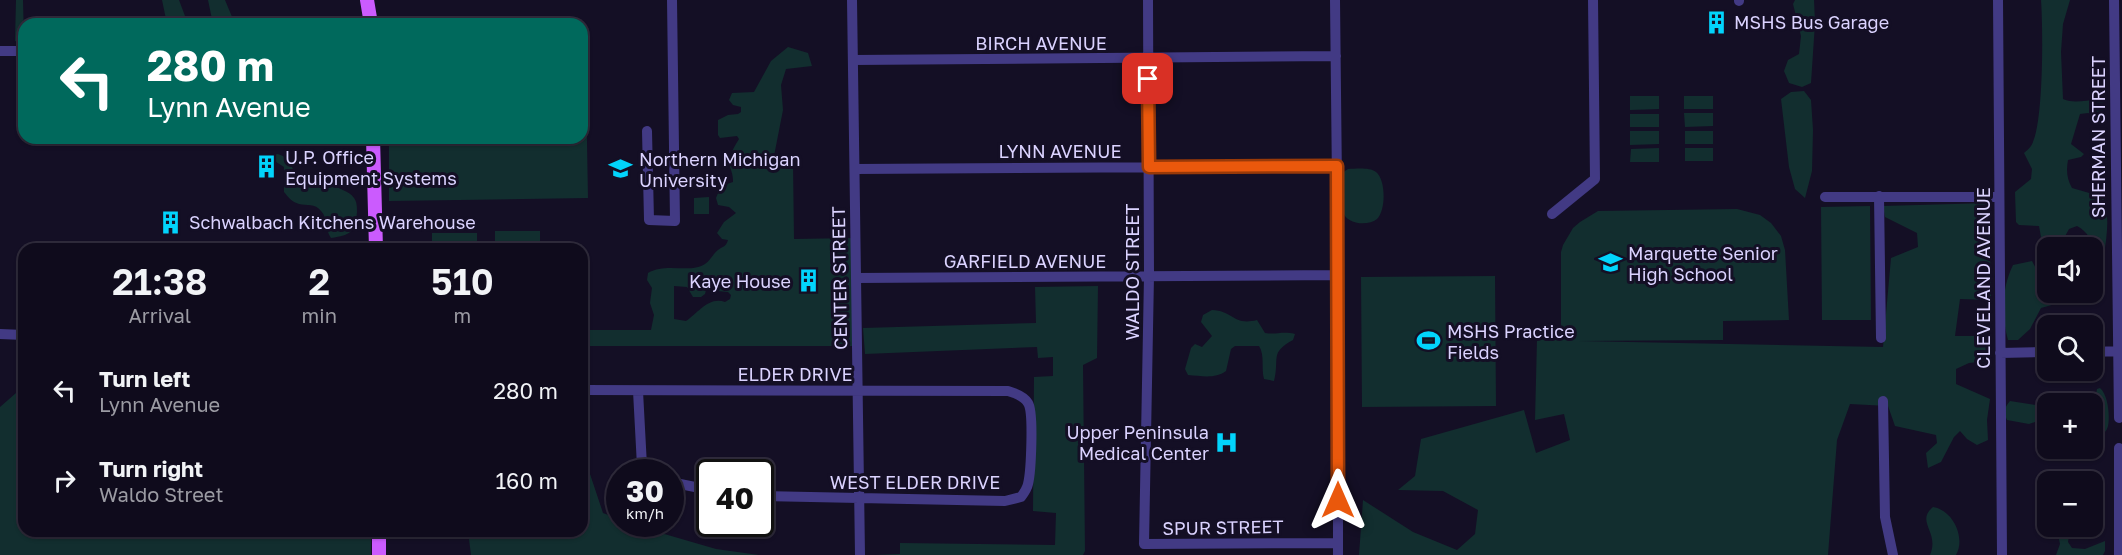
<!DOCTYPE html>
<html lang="en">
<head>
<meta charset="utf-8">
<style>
	:root { --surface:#0f0b1c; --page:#181425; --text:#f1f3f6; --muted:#9b9ba3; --line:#2f2b3b }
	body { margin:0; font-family:"Golos Text",sans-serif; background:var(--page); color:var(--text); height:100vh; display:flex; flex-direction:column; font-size:22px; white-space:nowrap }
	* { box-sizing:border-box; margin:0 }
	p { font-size:20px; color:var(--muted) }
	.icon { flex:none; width:33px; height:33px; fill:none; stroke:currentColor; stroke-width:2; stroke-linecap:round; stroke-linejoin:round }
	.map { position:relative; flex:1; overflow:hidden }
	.details { position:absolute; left:18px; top:243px; width:570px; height:294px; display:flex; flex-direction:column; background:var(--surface); border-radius:18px; box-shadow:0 2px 4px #0004,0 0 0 2px var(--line) }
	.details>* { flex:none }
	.hud { position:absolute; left:18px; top:18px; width:570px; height:126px; border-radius:18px; box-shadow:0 2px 4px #0004,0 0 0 2px var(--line); background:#00695c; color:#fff; overflow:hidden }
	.fabs { position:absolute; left:2037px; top:237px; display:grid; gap:12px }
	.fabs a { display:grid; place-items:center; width:66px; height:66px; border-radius:12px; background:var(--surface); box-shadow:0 2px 4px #0004,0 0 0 2px var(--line); font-size:30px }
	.speed { position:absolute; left:606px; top:459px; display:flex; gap:12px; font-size:30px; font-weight:700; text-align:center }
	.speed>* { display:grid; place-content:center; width:78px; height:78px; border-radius:50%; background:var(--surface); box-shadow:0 2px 4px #0004,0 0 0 2px var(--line); line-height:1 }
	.speed small { font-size:15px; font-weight:400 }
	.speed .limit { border:3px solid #111; border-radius:9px; background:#fff; color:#111 }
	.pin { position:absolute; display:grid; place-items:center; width:51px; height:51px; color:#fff; margin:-26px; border-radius:12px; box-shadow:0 3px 9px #0006 }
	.me { position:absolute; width:66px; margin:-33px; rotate:0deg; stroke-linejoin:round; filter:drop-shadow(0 0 4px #0008) }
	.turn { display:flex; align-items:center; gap:21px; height:126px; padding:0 30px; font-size:27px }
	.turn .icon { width:78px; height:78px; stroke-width:2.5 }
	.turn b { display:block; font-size:42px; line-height:51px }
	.eta { display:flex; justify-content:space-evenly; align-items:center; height:102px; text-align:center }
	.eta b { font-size:36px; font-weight:600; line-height:42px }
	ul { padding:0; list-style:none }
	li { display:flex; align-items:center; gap:18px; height:90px; padding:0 30px }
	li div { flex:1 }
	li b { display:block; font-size:22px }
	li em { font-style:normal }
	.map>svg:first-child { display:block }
</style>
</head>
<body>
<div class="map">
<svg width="2122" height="555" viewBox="0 0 2122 555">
	<rect width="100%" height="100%" fill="#140f25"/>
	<path fill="#122e2f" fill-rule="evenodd" d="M 16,0 L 23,0 L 24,40 L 20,43 L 15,41 Z
		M 162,0 L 179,0 L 188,24 L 167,24 Z
		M 208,0 L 225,0 L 235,24 L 213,24 Z
		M 1795,0 L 1814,0 L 1815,23 L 1811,83 L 1802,87 L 1789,83 L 1784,71 L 1788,60 L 1799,54 L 1801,36 L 1793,4 Z
		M 2041,0 L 2070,0 L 2063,24 L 2061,52 L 2063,99 C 2077,105 2089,98 2103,100 L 2104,110 L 2096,115 L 2088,113 L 2080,114 L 2071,144 L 2084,154 L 2081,157 L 2068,160 C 2066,171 2067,179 2072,188 L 2103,197 C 2110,214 2107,236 2104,254 L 2098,254 L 2094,252 C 2092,240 2088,232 2077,226 L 2069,229 L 2063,240 L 2063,247 L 2048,247 L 2041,237 L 2039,226 L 2019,225 L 2016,222 L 2015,192 L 2031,179 L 2032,169 L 2024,153 C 2026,151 2029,149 2031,146 C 2044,127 2043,27 2041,0 Z
		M 582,31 L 585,31 L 588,198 L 389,201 L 389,138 L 582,138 Z
		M 788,47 L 808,53 L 812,66 L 786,69 L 781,85 L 783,110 L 774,156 L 782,161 L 793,163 L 794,239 L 854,238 L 852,346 L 582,346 L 582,330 L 651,330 L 654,315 L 650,303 L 652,288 L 647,280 L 648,273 C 667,262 689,274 705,264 C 710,261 713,254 718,250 C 723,246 726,247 728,240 L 722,239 L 717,233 L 724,222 L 736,213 L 729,207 L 718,205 L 716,198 L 721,186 L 733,182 C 733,176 732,173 730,167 C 728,157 734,147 739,139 L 737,136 L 720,138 L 718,135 L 718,120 L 728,115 L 738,114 L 741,112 L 741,107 L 733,105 L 729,100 L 732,93 L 754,92 L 771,61 ZM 706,277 L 710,277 C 714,281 713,287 717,291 L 728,292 L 731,295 L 730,299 L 725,302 C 709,296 698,313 686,321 L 674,319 L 674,286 L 687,287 L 693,297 L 701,297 L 705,294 L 707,286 L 703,279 Z
		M 1804,91 L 1811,100 L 1813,130 L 1812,171 L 1805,198 L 1795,189 L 1789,167 L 1781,99 L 1791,92 Z
		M 1630,96 L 1659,96 L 1659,109 L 1630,110 Z
		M 1684,96 L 1713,96 L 1713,109 L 1684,109 Z
		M 1684,113 L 1713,113 L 1713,126 L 1685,127 Z
		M 1630,114 L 1659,114 L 1659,127 L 1630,127 Z
		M 1630,131 L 1659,131 L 1659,144 L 1630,145 Z
		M 1685,131 L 1713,131 L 1713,144 L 1685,144 Z
		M 1659,148 L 1659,162 L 1630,162 L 1631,149 Z
		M 1685,148 L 1713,148 L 1713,161 L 1685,161 Z
		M 277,154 C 289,156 291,167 297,176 L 314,181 L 331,182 C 337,190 349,190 354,198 C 357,202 357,207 357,212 C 355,232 351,235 331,238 C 325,230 328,218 321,211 C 315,203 307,206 299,204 C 292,202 288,197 284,192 L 284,167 L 273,160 L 273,155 Z
		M 1348,169 C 1356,169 1369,167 1376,172 C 1386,180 1386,210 1377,219 C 1367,227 1345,224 1342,210 C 1340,198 1342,184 1342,173 Z
		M 709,197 L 709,214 L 694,214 L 694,198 Z
		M 1989,203 L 1991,300 L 1960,299 L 1955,336 L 1988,336 L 1987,361 L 1969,363 L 1956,369 L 1956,384 L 1990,399 L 1987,420 L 1988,440 L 1977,445 L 1967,439 L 1960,431 L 1954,437 L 1941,462 L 1928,468 L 1926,453 L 1937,443 L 1936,435 L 1895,426 L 1888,406 L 1850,404 L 1837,440 L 1828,555 L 1359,555 L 1363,500 L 1413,532 L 1457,550 L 1475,534 L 1478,510 L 1443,491 L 1398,490 L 1415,476 L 1421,439 L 1524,410 L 1536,453 L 1570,440 L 1564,414 L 1535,420 L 1537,339 L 1561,340 L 1561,252 L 1563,245 L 1573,228 L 1580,222 L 1598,211 L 1737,209 L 1760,215 L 1771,223 L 1781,236 L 1785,250 L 1789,320 L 1723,321 L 1723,340 L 1579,341 L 1883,347 L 1891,258 L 1918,247 L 1917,233 L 1885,217 L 1883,206 Z
		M 1870,206 L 1871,320 L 1822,320 L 1821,207 Z
		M 495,231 L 540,231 L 540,249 L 495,249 Z
		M 432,233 L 477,233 L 477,249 L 432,249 Z
		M 2032,261 L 2042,280 L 2047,281 L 2048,292 L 2067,293 L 2066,301 L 2041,308 L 2030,329 L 2018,340 L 2008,340 C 2001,315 2002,287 2013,265 Z
		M 1495,276 L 1496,406 L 1362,407 L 1361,277 Z
		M 1098,286 L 1097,358 L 1083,365 L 1085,551 L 1083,555 L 875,555 L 900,554 L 900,543 L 1055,545 L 1056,513 L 1033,511 L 1034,377 L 1053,376 L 1053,357 L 1038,358 L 1037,347 L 865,354 L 863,328 L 1036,323 L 1035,287 Z
		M 1212,310 C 1234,311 1233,326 1257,320 L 1265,333 C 1276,335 1282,331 1295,334 L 1293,340 C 1269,353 1280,358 1274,381 L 1264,379 C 1261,368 1265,355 1259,346 L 1235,346 L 1231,349 L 1226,371 C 1215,379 1202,376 1188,375 L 1185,369 L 1191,348 L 1195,344 L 1202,347 L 1212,336 L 1201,322 L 1203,315 Z
		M 24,386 L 24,531 L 371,531 L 371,555 L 0,555 L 0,407 Z
		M 2100,388 C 2108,395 2110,415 2108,426 C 2107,431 2103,434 2099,437 L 2093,437 L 2093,409 L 2097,389 Z
		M 2010,401 L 2036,405 L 2047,410 L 2047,418 L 2029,424 L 2007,420 C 2003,412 2004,408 2010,401 Z
		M 582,470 L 589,471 L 603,513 L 619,519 L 620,524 L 630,524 L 716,549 L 759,555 L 471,555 L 468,531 L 582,531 Z
		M 1933,507 C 1953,510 1966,538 1956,555 L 1930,555 C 1940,532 1915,522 1933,507 Z
		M 2059,527 L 2066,527 L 2070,529 L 2068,542 L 2072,548 L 2085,549 L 2105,541 L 2105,551 L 2103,555 L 2056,555 L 2060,544 L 2057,530 Z"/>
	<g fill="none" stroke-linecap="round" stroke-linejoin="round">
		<path stroke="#423a84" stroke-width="10" d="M 852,0 L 860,555
			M 1148,0 L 1149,276 L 1144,544 L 1338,543
			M 1335,0 L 1338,275 L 1338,555
			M 1739,0 L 1739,1
			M 1998,0 L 2002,555
			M 2114,0 L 2119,418
			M 0,51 L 24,51
			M 853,60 L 1336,56
			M 647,131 L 649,220 L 675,221 L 672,0
			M 855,169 L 1337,166
			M 1879,196 L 1881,338
			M 1825,197 L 1999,197
			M 1552,214 L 1595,179 L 1593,0
			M 856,278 L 1338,275
			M 0,334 L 24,335
			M 2092,352 L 2122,351
			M 2000,353 L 2048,352
			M 582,390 L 1008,391 C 1015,393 1024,396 1028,403 C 1034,412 1031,472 1028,484 C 1027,489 1024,493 1021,497 L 1005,501 L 760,496
			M 638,391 L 642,466 L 645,472
			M 1883,401 L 1885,517 L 1893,555
			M 2119,448 L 2119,555
			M 670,482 L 710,490"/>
		<path stroke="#cb5bfe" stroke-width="14" d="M 367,0 L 371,24
			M 373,138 L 376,249
			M 379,531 L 379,555"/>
	</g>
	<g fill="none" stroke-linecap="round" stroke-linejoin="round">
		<defs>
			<path id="route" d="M 1148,79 L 1149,167 L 1337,166 L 1338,500"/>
		</defs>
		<use href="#route" stroke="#983908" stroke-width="15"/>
		<use href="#route" stroke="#ea580c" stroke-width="10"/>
	</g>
	<defs>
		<symbol id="building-bare" viewBox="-9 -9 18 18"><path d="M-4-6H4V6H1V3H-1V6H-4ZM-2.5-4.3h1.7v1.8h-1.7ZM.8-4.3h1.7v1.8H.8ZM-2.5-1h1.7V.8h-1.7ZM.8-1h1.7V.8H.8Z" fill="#02d4fc" stroke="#140f25" stroke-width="2.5" paint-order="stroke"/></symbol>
		<symbol id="university-bare" viewBox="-9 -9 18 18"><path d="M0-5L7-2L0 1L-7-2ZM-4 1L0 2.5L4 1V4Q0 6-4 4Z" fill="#02d4fc" stroke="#140f25" stroke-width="2.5" paint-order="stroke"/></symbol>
		<symbol id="school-bare" viewBox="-9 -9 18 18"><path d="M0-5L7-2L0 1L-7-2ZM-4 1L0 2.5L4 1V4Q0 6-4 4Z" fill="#02d4fc" stroke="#140f25" stroke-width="2.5" paint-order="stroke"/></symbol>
		<symbol id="stadium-bare" viewBox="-9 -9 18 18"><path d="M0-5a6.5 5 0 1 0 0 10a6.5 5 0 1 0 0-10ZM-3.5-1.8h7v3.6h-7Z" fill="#02d4fc" stroke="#140f25" stroke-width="2.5" paint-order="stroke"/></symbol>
		<symbol id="hospital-bare" viewBox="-9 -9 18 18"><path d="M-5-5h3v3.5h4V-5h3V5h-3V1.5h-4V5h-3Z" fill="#02d4fc" stroke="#140f25" stroke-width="2.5" paint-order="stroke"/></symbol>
	</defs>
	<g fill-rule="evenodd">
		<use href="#building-bare" x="1700" y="6" width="33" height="33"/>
		<use href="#building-bare" x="250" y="150" width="33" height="33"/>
		<use href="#university-bare" x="604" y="152" width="33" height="33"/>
		<use href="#building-bare" x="154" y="206" width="33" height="33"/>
		<use href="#school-bare" x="1594" y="246" width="33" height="33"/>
		<use href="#building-bare" x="792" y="264" width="33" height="33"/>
		<use href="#stadium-bare" x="1412" y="324" width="33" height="33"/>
		<use href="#hospital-bare" x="1210" y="426" width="33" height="33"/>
	</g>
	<g text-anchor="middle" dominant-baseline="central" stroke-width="6" stroke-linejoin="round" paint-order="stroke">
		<g font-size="18" fill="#dbd3ff" stroke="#140f25" text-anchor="start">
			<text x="1734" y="22">MSHS Bus Garage</text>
			<text x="285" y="157">U.P. Office<tspan x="285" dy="21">Equipment Systems</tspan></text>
			<text x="639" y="159">Northern Michigan<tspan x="639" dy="21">University</tspan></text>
			<text x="189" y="222">Schwalbach Kitchens Warehouse</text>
			<text x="1628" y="253">Marquette Senior<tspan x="1628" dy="21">High School</tspan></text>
			<text x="791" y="281" text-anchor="end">Kaye House</text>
			<text x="1447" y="331">MSHS Practice<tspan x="1447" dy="21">Fields</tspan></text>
			<text x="1209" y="432" text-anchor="end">Upper Peninsula<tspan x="1209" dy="21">Medical Center</tspan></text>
		</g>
		<g font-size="18" fill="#dbd3ff" stroke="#140f25">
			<text x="1041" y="43">BIRCH AVENUE</text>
			<text transform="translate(2098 137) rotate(-90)">SHERMAN STREET</text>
			<text x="1060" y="151">LYNN AVENUE</text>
			<text x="1025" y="261">GARFIELD AVENUE</text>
			<text transform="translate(1132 272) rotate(-90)">WALDO STREET</text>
			<text transform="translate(839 278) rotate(-91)">CENTER STREET</text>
			<text transform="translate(1983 278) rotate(-90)">CLEVELAND AVENUE</text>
			<text x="795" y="374">ELDER DRIVE</text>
			<text x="915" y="482">WEST ELDER DRIVE</text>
			<text transform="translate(1223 527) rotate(-1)">SPUR STREET</text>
		</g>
	</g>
</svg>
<div class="fabs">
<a><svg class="icon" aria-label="sound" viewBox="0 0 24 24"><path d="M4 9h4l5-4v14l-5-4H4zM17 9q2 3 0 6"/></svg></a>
<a><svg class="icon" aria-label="search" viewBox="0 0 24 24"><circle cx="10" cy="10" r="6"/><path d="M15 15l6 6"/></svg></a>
<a>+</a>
<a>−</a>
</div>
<div class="speed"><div>30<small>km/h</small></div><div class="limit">40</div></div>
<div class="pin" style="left:1148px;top:79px;background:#d93025"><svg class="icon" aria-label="arrive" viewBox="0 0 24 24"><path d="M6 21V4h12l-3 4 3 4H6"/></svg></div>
<svg class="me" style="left:1338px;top:500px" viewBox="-20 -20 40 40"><path d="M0-17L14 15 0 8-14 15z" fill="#ea580c" stroke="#fff" stroke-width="4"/></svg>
<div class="hud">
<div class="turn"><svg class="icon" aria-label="left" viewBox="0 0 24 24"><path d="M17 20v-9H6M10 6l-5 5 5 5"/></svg><div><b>280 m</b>Lynn Avenue</div></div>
</div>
<section class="details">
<div class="eta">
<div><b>21:38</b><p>Arrival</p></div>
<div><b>2</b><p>min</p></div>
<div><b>510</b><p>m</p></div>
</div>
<ul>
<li><svg class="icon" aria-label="left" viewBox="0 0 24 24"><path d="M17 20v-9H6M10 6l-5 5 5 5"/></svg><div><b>Turn left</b><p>Lynn Avenue</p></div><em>280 m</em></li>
<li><svg class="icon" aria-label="right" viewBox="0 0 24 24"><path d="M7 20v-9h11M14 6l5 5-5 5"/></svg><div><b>Turn right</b><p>Waldo Street</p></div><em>160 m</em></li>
</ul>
</section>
</div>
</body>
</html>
